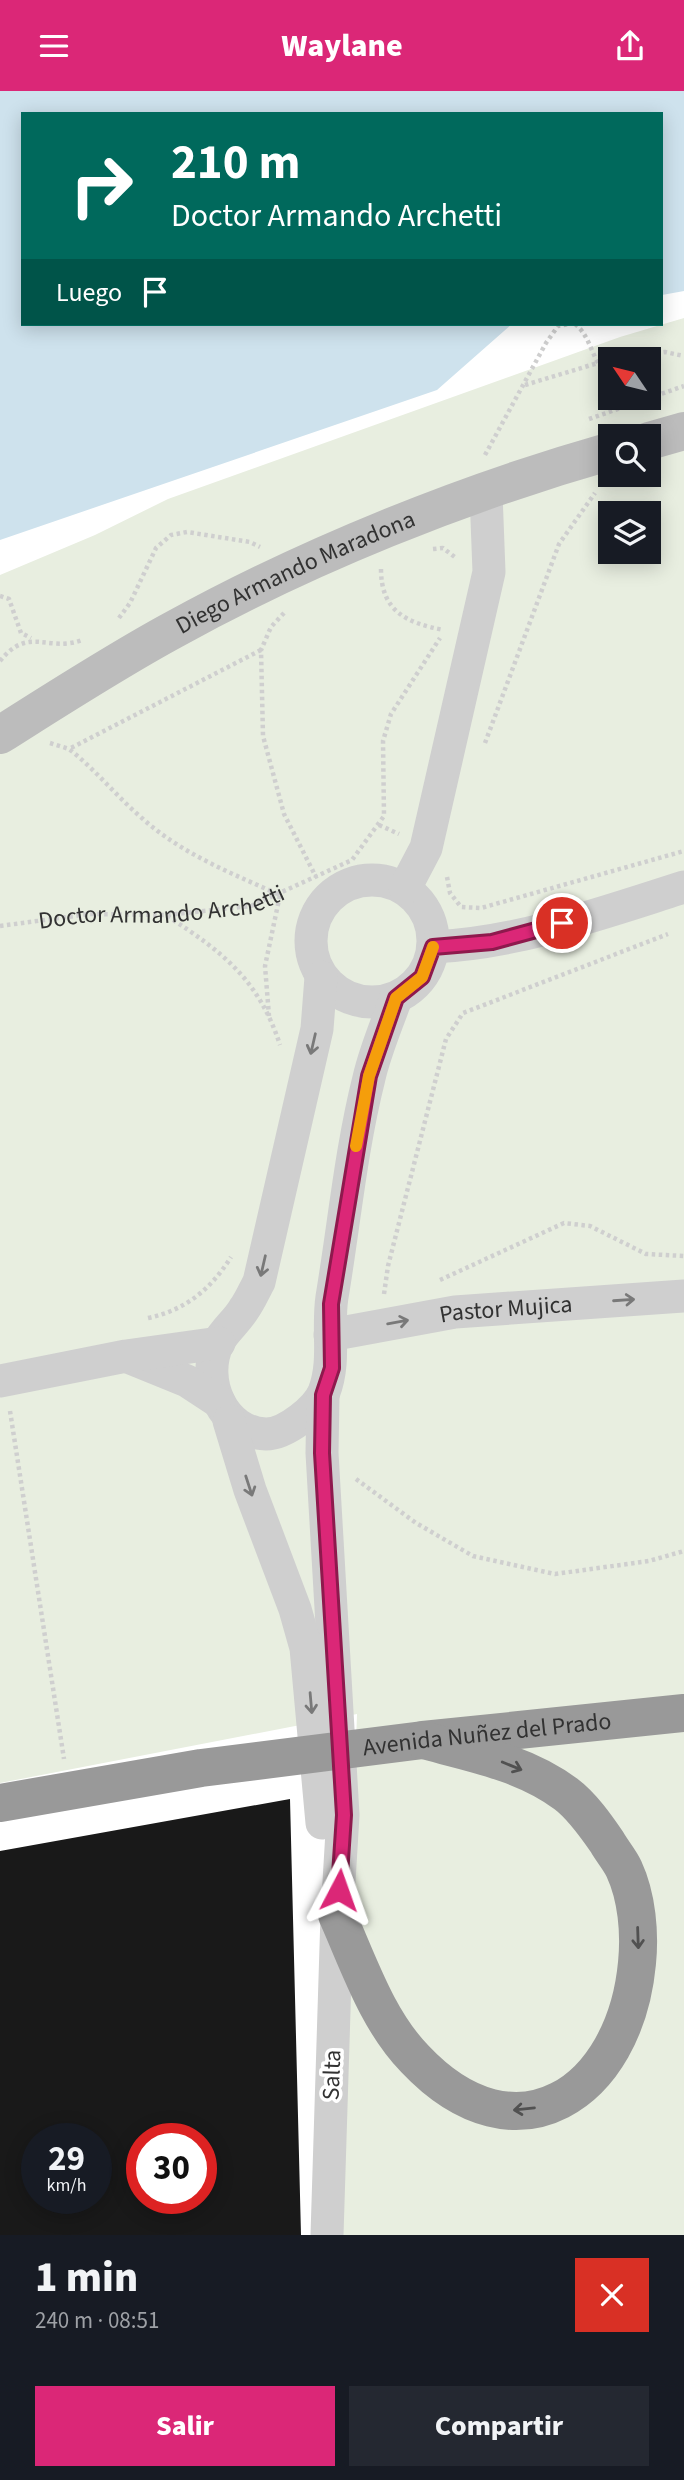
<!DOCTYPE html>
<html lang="es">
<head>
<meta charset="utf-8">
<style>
	:root { --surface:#171b24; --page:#242831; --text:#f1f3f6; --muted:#9ea1a6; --accent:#db2777 }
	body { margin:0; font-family:"Source Sans 3",sans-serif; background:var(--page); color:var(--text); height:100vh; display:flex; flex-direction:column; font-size:26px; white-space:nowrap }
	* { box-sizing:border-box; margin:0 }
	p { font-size:23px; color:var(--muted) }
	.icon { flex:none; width:38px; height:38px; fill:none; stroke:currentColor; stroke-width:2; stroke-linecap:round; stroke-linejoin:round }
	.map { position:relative; height:2144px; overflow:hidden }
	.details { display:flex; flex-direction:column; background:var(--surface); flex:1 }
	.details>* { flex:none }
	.guide { position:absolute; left:21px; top:21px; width:642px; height:214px; border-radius:0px; box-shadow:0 4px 18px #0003; background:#00695c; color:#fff; overflow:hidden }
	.needle { width:46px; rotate:305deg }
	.buttons { position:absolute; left:598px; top:256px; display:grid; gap:14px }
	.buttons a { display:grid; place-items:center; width:63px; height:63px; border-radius:0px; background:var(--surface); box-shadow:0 4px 18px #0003; font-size:35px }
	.speed { position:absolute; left:21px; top:2032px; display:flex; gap:14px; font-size:35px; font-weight:700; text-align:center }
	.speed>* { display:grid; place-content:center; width:91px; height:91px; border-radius:50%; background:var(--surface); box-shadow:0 4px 18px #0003; line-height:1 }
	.speed small { font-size:18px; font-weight:400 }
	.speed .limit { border:10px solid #d22; background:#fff; color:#111 }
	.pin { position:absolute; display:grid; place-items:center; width:60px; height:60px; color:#fff; margin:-30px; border:4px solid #fff; border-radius:50%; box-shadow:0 2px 7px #0007 }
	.me { position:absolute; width:77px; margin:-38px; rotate:4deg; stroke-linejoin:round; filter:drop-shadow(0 0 5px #0008) }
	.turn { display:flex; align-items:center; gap:24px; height:147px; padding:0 35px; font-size:32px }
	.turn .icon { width:91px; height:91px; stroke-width:2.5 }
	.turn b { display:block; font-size:49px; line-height:60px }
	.then { display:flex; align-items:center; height:66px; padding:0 35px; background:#0003; gap:14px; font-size:26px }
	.round { display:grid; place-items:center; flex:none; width:74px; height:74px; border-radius:0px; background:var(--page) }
	.overview { display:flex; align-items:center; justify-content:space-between; height:119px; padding:0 35px }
	h1 { font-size:42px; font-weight:800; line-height:52px }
	.primary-button { display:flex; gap:14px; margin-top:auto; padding:14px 35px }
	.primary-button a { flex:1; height:80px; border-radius:0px; background:var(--accent); color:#fff; font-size:28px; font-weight:800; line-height:80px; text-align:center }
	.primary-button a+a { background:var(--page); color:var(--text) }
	header { display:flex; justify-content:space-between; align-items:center; height:91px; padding:0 35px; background:var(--accent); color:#fff; font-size:32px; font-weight:800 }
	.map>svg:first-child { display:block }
</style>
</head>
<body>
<header><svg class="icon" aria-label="menu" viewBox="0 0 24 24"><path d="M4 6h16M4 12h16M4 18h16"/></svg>Waylane<svg class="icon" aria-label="share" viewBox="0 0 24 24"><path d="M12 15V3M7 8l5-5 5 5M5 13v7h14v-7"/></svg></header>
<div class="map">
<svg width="684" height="2144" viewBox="0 0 684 2144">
	<rect width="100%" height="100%" fill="#fff"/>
	<path fill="#e8eee0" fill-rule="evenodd" d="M 684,227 L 684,2144 L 339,2144 L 357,1623 L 0,1692 L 0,484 L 95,444 L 168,408 L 620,246 ZM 611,268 L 649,268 L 649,306 L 611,306 ZM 611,345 L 649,345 L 649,383 L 611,383 ZM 611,422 L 649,422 L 649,460 L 611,460 Z"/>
	<path fill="#cee2ed" d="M 0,0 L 684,0 L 684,200 L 662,204 L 662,23 L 23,23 L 23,233 L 512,233 L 437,299 L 0,449 Z"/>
	<path fill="#191919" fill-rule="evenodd" d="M 290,1708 L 301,2144 L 0,2144 L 0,1760 ZM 37,2048 L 96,2048 L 96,2107 L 37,2107 ZM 142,2048 L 201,2048 L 201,2107 L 142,2107 Z"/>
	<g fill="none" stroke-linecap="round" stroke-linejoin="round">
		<g stroke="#cfcfcf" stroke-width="4.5" stroke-dasharray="3.5 3.5" stroke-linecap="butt">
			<path d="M 575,233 C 593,247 591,273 611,286"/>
			<path d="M 615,268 L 665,261 L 684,265"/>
			<path d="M 525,294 L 611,268"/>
			<path d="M 589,328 L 684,295"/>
			<path d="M 485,364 L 546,252 L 558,235 L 569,233"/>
			<path d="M 433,458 L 443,457 L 456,467"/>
			<path d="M 381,478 C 381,520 406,532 444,539"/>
			<path d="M 0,505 L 9,508 L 21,542 L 31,547"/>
			<path d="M 284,522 L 271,536 L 261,559 L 263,645 L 284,723 L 316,786"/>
			<path d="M 119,527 L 130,512 L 156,457 L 171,444 L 187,441 L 250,451 L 260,456"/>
			<path d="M 261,559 L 69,658 C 96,679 117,706 143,728 C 182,763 233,783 280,804 L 265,875 L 269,925"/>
			<path d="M 0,570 C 29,534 48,562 82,549"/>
			<path d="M 50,652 L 69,658"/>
			<path d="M 485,652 L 559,453 L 595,402"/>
			<path d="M 379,734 L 399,743"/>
			<path d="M 447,786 L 450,802 L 461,816 L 481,817 L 684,760"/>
			<path d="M 167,825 C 223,861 259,889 280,954"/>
			<path id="s1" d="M 0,835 L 89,823 L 166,824 L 251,815 L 352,769 L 384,725 L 383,650 L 391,623 L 440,547"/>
			<path d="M 440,1189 L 564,1132 L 590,1135 L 646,1163 L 684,1165"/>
			<path d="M 384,1203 L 388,1175 L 446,948 L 463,922 L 668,843"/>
			<path d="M 148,1227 C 186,1219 211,1198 231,1166"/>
			<path d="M 10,1320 L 64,1668"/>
			<path d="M 356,1388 L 416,1432 L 473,1465 L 555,1483 L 649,1470 L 684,1460"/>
		</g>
		<g stroke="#cfcfcf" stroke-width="33">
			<circle cx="372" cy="850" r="61"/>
			<path d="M 405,797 L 426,757 L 489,481 L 486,402"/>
			<path d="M 433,856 C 519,852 602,822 684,796"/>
			<path d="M 321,886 L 317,938 L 259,1191 C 254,1200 250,1210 244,1218 C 237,1230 224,1240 218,1252 C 200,1289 223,1342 266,1343 C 286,1343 317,1318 324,1301 C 336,1270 327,1238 332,1206 C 344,1134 351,1058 369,987 C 375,960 387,933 396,907"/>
			<path id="s2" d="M 330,1244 L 455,1221 L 684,1205"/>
			<path d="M 128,1266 L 187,1290 L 219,1311"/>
			<path d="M 0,1290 L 126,1265 L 219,1252"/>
			<path d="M 323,1304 L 322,1362 L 343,1724 L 337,1824 L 327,2144"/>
			<path d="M 229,1330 L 250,1399 L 295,1518 L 306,1557 L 322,1732"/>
		</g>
		<g stroke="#bcbcbc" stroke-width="38">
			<path d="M 649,350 L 684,340"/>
			<path id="s3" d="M 0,644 C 57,608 114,571 173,539 C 307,465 463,402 611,360"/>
		</g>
		<g stroke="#999" stroke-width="38">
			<path id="s4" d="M 0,1712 L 201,1677 L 423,1649 L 684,1622"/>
			<path d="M 337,1824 C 359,1873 377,1929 415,1968 C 517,2076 625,2002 637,1872 C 640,1842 637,1806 624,1778 C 620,1769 612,1760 607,1751 C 596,1735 582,1715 566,1703 C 525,1672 472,1662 423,1649"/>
		</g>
	</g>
	<defs><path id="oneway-shaft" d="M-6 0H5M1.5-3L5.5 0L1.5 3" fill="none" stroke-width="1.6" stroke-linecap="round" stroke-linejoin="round" transform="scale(1.75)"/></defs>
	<g stroke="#797979">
		<use href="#oneway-shaft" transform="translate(313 953) rotate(103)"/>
		<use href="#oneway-shaft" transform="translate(263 1175) rotate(103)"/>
		<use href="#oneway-shaft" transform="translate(624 1209) rotate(-4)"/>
		<use href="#oneway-shaft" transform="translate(398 1231) rotate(-10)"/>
		<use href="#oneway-shaft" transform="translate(249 1395) rotate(72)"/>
		<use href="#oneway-shaft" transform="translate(311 1612) rotate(85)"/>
	</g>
	<g stroke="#515151">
		<use href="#oneway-shaft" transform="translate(512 1675) rotate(22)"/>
		<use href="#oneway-shaft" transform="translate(638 1847) rotate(88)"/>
		<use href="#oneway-shaft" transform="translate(524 2018) rotate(174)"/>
	</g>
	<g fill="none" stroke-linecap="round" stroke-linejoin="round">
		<defs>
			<path id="route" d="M 339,1799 L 344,1724 L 322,1362 L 323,1304 L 332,1277 L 331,1213 L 369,985 L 396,907 L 422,886 L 433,856 L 492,851 L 562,832"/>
		</defs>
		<use href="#route" stroke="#8e194d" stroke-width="18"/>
		<use href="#route" stroke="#db2777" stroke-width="12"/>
		<path stroke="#f59e0b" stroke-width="12" d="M 356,1055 L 369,985 L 396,907 L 422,886 L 433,856"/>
	</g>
	<g text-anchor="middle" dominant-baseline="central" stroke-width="7" stroke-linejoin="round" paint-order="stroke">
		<g font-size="24" fill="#323232" stroke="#fff">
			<text stroke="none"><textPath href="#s3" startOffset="338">Diego Armando Maradona</textPath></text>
			<text stroke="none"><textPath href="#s1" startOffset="163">Doctor Armando Archetti</textPath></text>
			<text stroke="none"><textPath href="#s2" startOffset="178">Pastor Mujica</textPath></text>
			<text stroke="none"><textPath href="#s4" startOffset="492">Avenida Nuñez del Prado</textPath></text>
			<text transform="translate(332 1984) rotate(-88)">Salta</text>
		</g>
	</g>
</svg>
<div class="buttons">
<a><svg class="needle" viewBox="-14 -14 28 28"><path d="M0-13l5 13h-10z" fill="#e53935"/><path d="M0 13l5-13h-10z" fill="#9ea1a6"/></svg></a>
<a><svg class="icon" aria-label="search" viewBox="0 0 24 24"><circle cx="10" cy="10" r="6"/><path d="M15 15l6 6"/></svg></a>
<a><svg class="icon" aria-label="layers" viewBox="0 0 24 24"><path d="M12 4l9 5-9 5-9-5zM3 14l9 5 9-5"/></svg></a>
</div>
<div class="speed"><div>29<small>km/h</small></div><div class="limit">30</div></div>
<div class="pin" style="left:562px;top:832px;background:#d93025"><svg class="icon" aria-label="arrive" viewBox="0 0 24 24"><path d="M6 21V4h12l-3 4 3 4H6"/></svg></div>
<svg class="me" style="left:339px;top:1799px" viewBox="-20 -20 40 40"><path d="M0-17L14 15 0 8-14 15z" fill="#db2777" stroke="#fff" stroke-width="4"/></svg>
<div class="guide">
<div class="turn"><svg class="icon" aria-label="right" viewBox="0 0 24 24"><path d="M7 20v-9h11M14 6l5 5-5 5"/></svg><div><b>210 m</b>Doctor Armando Archetti</div></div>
<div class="then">Luego<svg class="icon" aria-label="arrive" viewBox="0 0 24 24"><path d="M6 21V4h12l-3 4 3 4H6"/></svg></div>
</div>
</div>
<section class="details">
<div class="overview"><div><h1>1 min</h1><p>240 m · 08:51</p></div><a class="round" style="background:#d93025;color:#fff"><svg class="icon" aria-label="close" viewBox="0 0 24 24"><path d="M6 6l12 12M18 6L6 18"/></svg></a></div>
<div class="primary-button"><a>Salir</a><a>Compartir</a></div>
</section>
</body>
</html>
